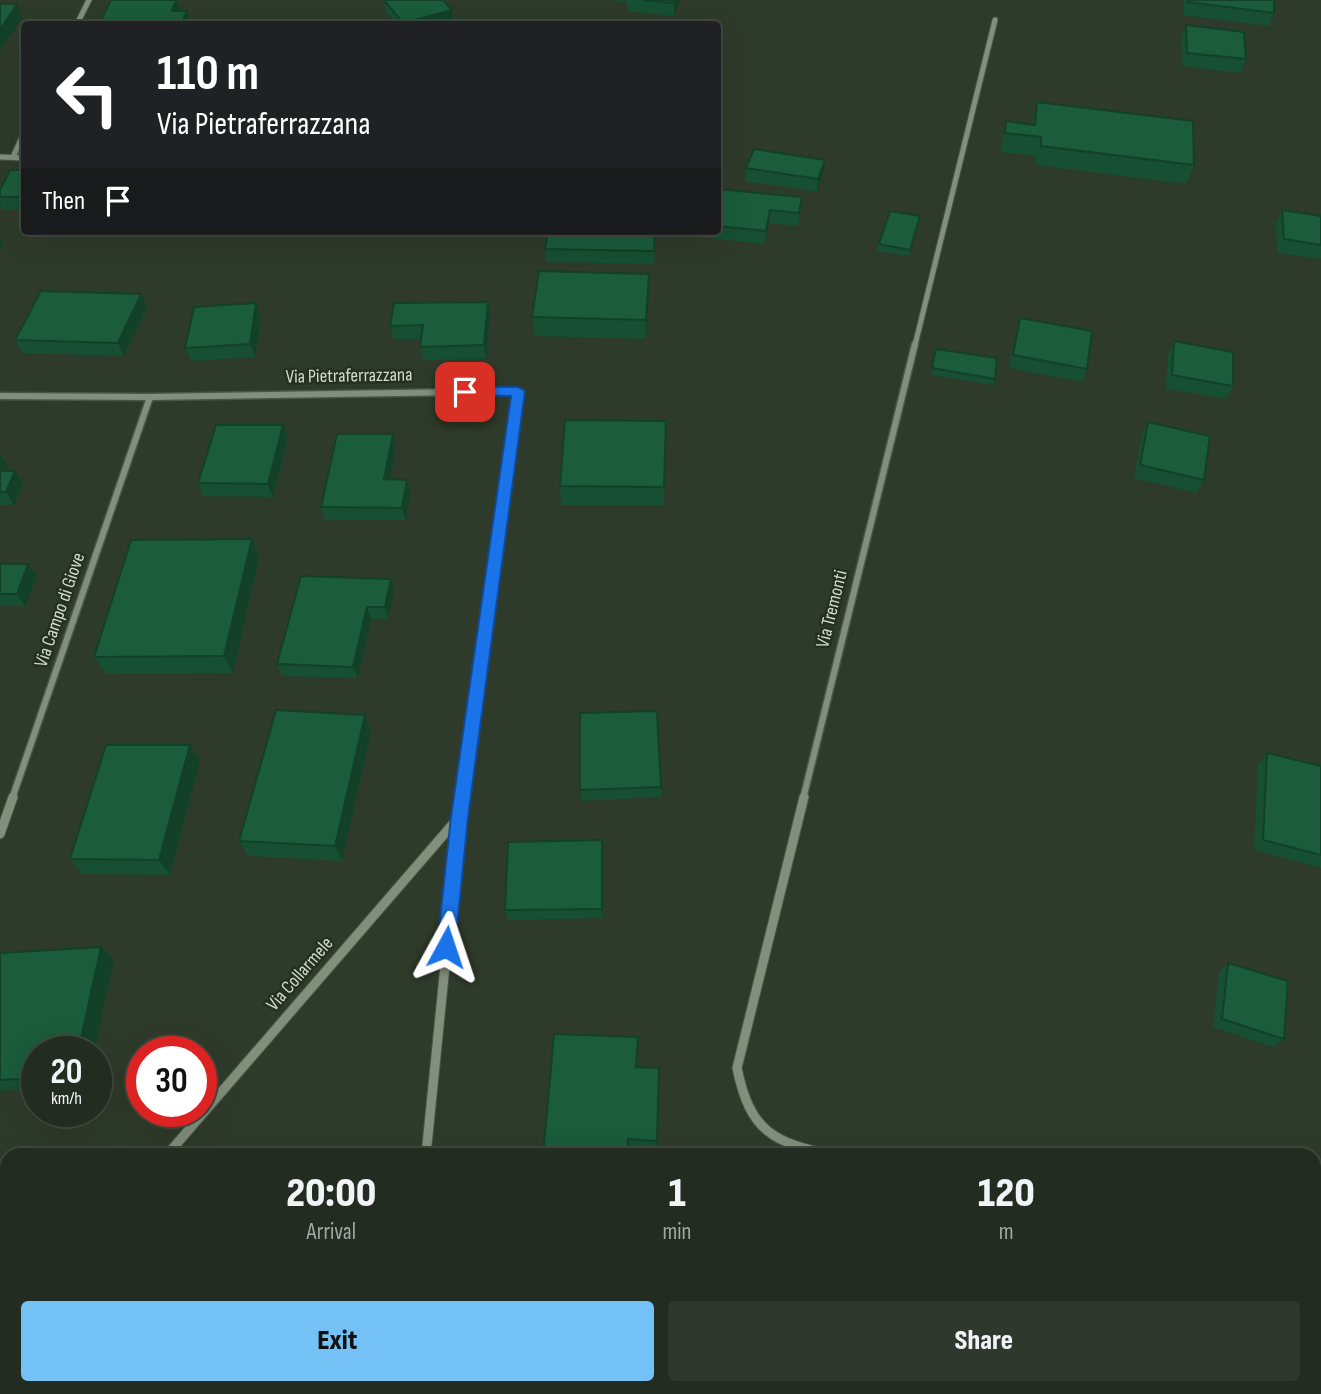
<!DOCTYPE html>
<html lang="en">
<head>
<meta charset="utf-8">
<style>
	:root { --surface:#232c20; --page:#2f382d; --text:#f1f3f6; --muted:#a3a7a5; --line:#40483e; --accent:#73c1f5 }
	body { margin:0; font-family:"Sofia Sans Condensed",sans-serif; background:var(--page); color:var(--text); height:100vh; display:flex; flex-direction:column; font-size:26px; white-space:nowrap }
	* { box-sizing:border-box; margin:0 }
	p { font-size:23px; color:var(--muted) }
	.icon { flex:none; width:38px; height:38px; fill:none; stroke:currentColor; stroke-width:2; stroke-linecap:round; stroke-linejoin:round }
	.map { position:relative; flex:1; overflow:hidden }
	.drawer { position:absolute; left:0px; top:1148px; width:1321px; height:247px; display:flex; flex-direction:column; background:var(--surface); border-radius:21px 21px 0 0; box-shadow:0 7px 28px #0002,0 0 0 2px var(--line) }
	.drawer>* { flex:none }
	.hud { position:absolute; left:21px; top:21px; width:700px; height:214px; border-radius:7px; box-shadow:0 7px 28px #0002,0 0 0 2px var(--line); background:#202124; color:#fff; overflow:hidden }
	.speed { position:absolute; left:21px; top:1036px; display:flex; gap:14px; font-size:35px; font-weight:700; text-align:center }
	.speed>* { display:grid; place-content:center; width:91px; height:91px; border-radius:50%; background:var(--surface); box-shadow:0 7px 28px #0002,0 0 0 2px var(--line); line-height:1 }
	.speed small { font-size:18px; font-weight:400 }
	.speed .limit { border:10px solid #d22; background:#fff; color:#111 }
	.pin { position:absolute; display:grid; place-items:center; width:60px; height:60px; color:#fff; margin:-30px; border-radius:14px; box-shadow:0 4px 10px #0006 }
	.me { position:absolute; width:77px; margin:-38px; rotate:5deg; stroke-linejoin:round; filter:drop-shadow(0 0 5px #0008) }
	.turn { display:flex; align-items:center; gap:24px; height:147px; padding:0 21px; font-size:32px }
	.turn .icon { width:91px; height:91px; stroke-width:2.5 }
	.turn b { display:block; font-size:49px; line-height:60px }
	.then { display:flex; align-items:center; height:66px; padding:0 21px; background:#0003; gap:14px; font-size:26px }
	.eta { display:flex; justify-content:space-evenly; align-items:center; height:119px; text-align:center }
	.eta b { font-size:42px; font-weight:800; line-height:49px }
	.button { display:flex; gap:14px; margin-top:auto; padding:14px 21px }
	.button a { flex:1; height:80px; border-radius:7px; background:var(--accent); color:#111; font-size:28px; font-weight:800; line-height:80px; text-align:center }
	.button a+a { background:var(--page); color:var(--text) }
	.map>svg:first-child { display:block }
</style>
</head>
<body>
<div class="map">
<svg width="1321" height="1394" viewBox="0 0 1321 1394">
	<rect width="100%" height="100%" fill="#2f3b2a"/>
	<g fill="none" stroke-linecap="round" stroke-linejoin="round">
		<defs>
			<path id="minor-far2" d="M 77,24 L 89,0
				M 0,157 L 24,158
				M 13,157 L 24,133
				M 915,345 L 995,20"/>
			<path id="minor-far1" d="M 0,396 L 150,397 L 518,391 L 462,799
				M 12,799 L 150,397
				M 803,799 L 915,344"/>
			<path id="minor" d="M 804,797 L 737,1068 C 750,1132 774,1143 833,1155
				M 0,834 L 13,797
				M 167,1155 L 459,817
				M 426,1155 L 462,797
				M 0,1348 L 7,1340
				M 403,1388 L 403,1394
				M 1228,1388 L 1228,1394"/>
		</defs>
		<use href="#minor-far2" stroke="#4c5647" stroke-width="7"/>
		<use href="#minor-far1" stroke="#4c5647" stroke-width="9"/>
		<use href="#minor" stroke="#4c5647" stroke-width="11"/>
		<use href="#minor-far2" stroke="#818f7c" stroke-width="5"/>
		<use href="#minor-far1" stroke="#818f7c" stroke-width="6"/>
		<use href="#minor" stroke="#818f7c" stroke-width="9"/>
	</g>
	<path fill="#164f33" d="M 384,0 L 454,23 L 449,24 L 396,24 L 386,12 Z
		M 609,0 L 680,0 L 674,16 L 627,11 L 627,2 Z
		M 1184,0 L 1274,0 L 1274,13 L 1269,26 L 1183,15 Z
		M 1186,25 L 1246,59 L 1241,73 L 1182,66 L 1181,38 Z
		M 1037,102 L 1194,165 L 1186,184 L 1035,165 L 1036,156 L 1000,152 L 1006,121 L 1032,124 Z
		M 746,168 L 823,173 L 817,192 L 745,181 Z
		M 24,170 L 24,210 L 3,210 L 0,204 L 0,190 Z
		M 718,189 L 802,197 L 798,226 L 769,223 L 765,244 L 700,237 L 700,231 L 718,231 Z
		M 1282,210 L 1321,216 L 1321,259 L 1277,253 L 1276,223 Z
		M 919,223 L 909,256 L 877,251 L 879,244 Z
		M 278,231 L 344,231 L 343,233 L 278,232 Z
		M 548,231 L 656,231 L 654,264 L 547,262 L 545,249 Z
		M 649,274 L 649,293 L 646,339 L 534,336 L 532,317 Z
		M 488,302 L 490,315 L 486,359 L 423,360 L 420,347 L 421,339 L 393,339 L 390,326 Z
		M 256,303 L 261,316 L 255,357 L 191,361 L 185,348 Z
		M 147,307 L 124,356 L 23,353 L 15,340 Z
		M 1020,318 L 1087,369 L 1082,382 L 1009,368 L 1016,332 Z
		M 1174,341 L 1233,386 L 1226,399 L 1166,389 L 1168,355 Z
		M 936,349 L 995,379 L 993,385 L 931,375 Z
		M 666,421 L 664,505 L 561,505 L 560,486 Z
		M 1148,422 L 1204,480 L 1197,493 L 1134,478 L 1142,435 Z
		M 283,425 L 288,438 L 273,497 L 203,496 L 198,483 Z
		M 396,447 L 390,480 L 410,492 L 406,520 L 325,520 L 321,507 Z
		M 0,454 L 8,467 L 7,471 L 15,471 L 23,484 L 14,505 L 0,505 Z
		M 259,557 L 233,673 L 106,674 L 94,657 Z
		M 0,564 L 37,576 L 25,606 L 0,606 Z
		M 391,579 L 394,591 L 388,619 L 371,619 L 358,678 L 282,676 L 277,664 Z
		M 365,715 L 371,731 L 342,861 L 248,856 L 239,841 Z
		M 1267,753 L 1321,766 L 1321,868 L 1254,850 L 1258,764 Z
		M 200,761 L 170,875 L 83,874 L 70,859 Z
		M 661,787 L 661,797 L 581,801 L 580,790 Z
		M 603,850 L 603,918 L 508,920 L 505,910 Z
		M 101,947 L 114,960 L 94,1052 L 37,1052 L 37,1089 L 0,1091 L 0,953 Z
		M 1228,963 L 1284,1039 L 1273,1047 L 1213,1027 L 1219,972 Z
		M 638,1037 L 637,1067 L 659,1068 L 657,1150 L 629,1149 L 628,1155 L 543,1155 Z"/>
	<path fill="#124029" d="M 176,0 L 177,0 L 181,12 L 172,11 Z
		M 675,0 L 680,0 L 674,16 L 674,3 Z
		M 17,4 L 22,18 L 0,51 L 0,30 Z
		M 452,10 L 454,23 L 449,24 L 404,24 L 403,23 Z
		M 187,11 L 191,24 L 181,24 Z
		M 825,160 L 823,173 L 817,192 L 818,179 Z
		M 770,210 L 769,223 L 765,244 L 766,231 Z
		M 0,238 L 3,244 L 0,251 Z
		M 649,274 L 649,293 L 646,339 L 646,320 Z
		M 141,294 L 147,307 L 124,356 L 118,343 Z
		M 488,302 L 490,315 L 486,359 L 484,345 Z
		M 256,303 L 261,316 L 255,357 L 250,344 Z
		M 283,425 L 288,438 L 273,497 L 268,484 Z
		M 393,434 L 396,447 L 388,492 L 384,479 Z
		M 0,454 L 8,467 L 1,484 L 0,482 Z
		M 15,471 L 23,484 L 14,505 L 6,492 Z
		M 407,480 L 410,492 L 406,520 L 402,508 Z
		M 252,539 L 259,557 L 233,673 L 224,656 Z
		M 28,564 L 37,576 L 25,606 L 17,594 Z
		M 391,579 L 394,591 L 388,619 L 385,607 Z
		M 367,607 L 371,619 L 358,678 L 353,667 Z
		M 365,715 L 371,731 L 342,861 L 335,846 Z
		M 190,745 L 200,761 L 170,875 L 159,860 Z
		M 602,840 L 603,850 L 603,918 L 602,909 Z
		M 101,947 L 114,960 L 94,1052 L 78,1052 Z"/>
	<path fill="#1a5c3b" stroke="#124029" stroke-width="2" d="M 111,0 L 176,0 L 172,11 L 187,11 L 181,24 L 99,24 Z
		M 384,0 L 443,0 L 452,10 L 403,23 Z
		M 643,0 L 675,0 L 674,3 Z
		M 1188,0 L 1274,0 L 1274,13 L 1187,2 Z
		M 0,4 L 17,4 L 0,30 Z
		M 1186,25 L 1244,32 L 1246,59 L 1187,53 Z
		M 1037,102 L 1193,121 L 1194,165 L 1041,146 L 1041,137 L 1005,133 L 1006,121 L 1035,125 Z
		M 754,149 L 825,160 L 818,179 L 746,168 Z
		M 10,170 L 24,170 L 24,197 L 0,197 L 0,190 Z
		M 718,189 L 802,197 L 799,213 L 770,210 L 766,231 L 718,226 Z
		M 1282,210 L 1321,216 L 1321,245 L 1284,239 Z
		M 890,211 L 920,216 L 910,250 L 879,244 Z
		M 548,231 L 655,231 L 654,251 L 545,249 Z
		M 539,271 L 649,274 L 646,320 L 532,317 Z
		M 41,291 L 141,294 L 118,343 L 15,340 Z
		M 488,302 L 484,345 L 420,347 L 423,325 L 390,326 L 394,303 Z
		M 256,303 L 250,344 L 185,348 L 194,307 Z
		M 1020,318 L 1092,331 L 1087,369 L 1013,355 Z
		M 1174,341 L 1233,352 L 1233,386 L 1172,375 Z
		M 936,349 L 997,358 L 995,379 L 932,368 Z
		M 565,420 L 666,421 L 664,487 L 560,486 Z
		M 1148,422 L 1210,436 L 1204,480 L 1140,465 Z
		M 216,425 L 283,425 L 268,484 L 198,483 Z
		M 337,434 L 393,434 L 384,479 L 407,480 L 402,508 L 321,507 Z
		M 0,471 L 15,471 L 6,492 L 0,492 Z
		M 252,539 L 224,656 L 94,657 L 131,540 Z
		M 0,564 L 28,564 L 17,594 L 0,594 Z
		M 301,576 L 391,579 L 385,607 L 367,607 L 353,667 L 277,664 Z
		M 276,710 L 365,715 L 335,846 L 239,841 Z
		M 657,711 L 661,787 L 580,790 L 580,713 Z
		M 106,745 L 190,745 L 159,860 L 70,859 Z
		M 1267,753 L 1321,766 L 1321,855 L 1263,840 Z
		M 602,840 L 602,909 L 505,910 L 508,842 Z
		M 101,947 L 78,1052 L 37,1052 L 37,1078 L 0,1080 L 0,953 Z
		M 1228,963 L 1288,981 L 1284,1039 L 1222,1019 Z
		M 554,1034 L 638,1037 L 636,1067 L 659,1068 L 657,1141 L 628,1139 L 627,1155 L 543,1155 Z
		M 538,1388 L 625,1388 L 625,1394 L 537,1394 Z"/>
	<path fill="#1a73e8" stroke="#114b97" stroke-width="2" d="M 465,387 L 518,387 L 525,391 L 468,817 L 455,947 L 453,953 L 446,955 L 440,953 L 437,947 L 451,817 L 511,396 L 461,395 L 459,392 Z"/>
	<g text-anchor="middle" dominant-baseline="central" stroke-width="5" stroke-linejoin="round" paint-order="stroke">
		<g font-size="19" fill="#d3dbd0" stroke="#253120">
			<text transform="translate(349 376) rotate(-1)">Via Pietraferrazzana</text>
			<text transform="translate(832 609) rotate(-76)">Via Tremonti</text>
			<text transform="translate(60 610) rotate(-71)">Via Campo di Giove</text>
			<text transform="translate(300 974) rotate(-49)">Via Collarmele</text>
		</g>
	</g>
</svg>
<div class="speed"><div>20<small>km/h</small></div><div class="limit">30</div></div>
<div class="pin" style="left:465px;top:392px;background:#d93025"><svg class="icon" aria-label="arrive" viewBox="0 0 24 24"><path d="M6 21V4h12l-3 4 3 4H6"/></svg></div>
<svg class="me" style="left:446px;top:947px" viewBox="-20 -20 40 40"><path d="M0-17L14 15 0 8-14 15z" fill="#1a73e8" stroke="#fff" stroke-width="4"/></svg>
<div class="hud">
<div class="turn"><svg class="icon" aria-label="left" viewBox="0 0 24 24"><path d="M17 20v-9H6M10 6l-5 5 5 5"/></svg><div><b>110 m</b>Via Pietraferrazzana</div></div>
<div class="then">Then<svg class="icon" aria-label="arrive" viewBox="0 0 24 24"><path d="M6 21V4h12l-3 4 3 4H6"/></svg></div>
</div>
<section class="drawer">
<div class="eta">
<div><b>20:00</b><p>Arrival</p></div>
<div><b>1</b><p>min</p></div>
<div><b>120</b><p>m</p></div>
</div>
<div class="button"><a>Exit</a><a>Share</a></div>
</section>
</div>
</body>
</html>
